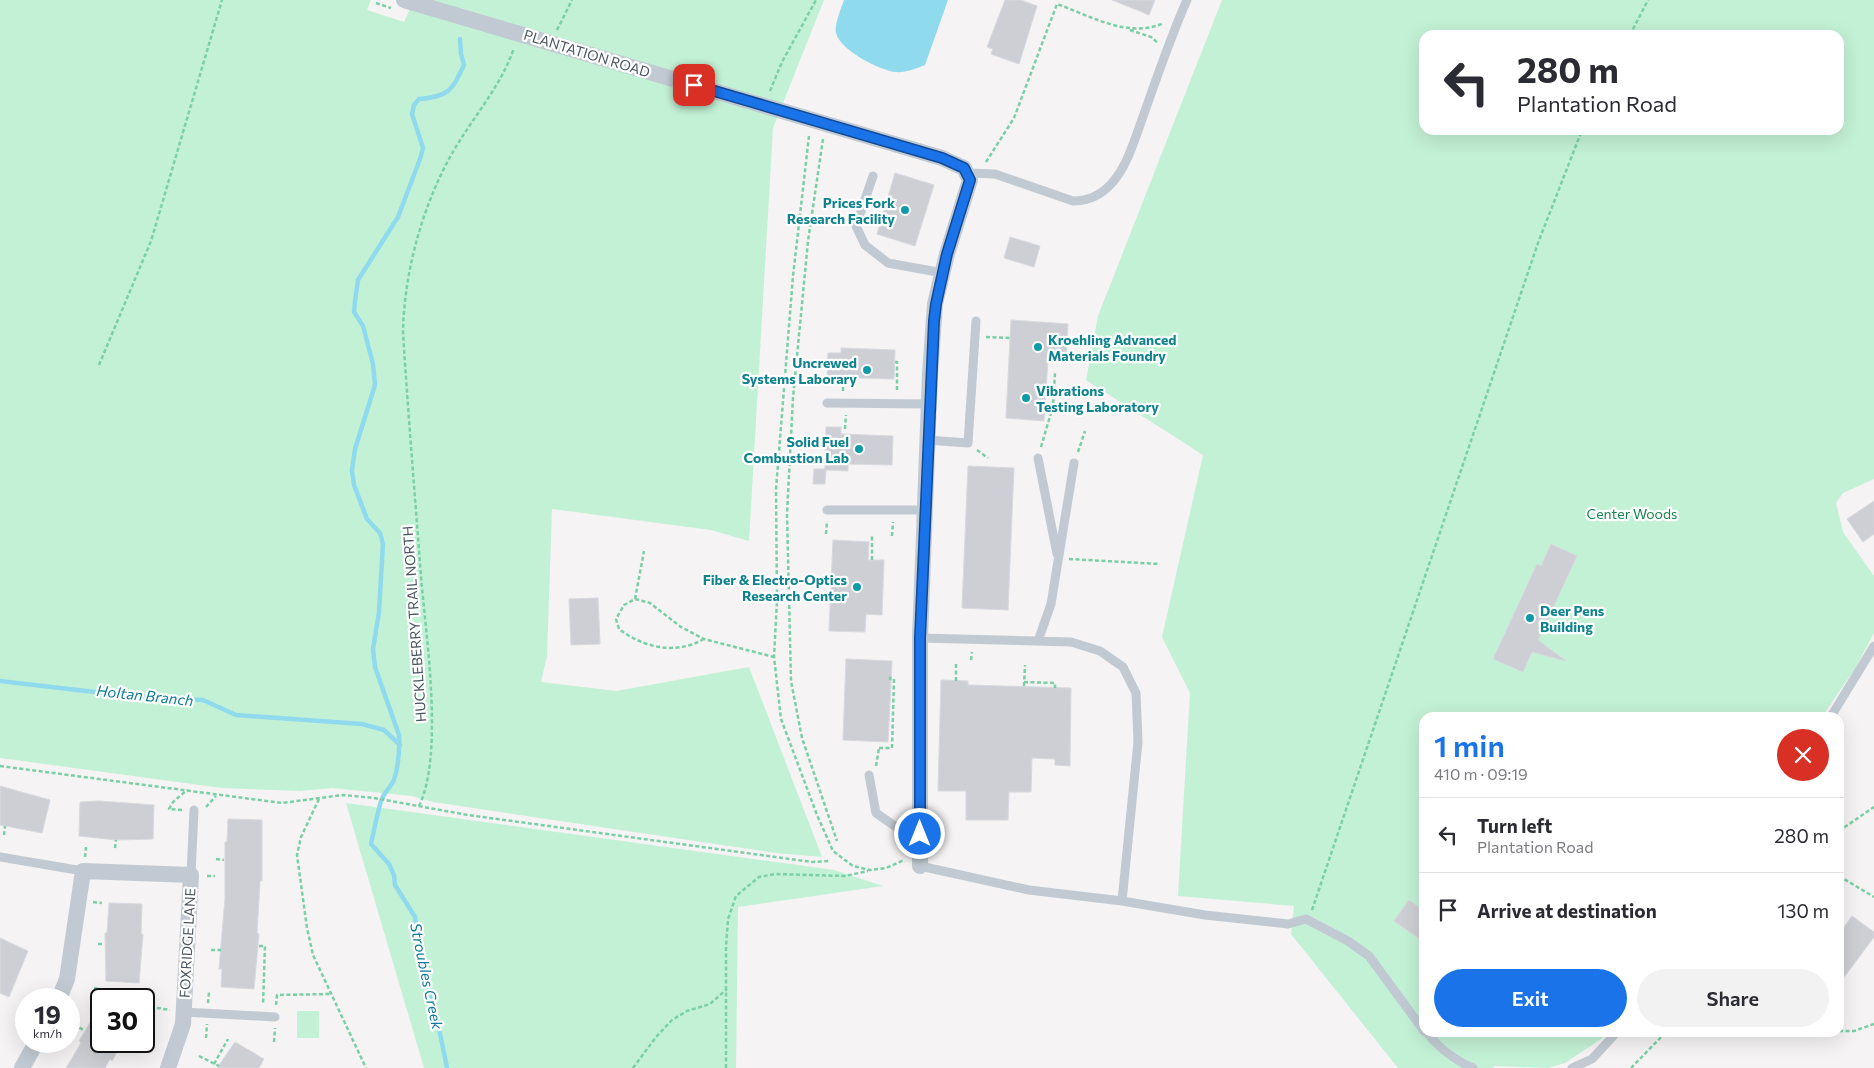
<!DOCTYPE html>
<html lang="en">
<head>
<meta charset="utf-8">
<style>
	:root { --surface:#fff; --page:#f2f2f3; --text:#2b2b33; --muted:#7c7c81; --line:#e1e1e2; --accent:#1a73e8 }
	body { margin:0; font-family:Commissioner,sans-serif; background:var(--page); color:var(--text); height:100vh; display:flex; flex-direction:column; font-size:19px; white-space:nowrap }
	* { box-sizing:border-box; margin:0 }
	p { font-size:16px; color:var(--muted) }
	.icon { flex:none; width:28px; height:28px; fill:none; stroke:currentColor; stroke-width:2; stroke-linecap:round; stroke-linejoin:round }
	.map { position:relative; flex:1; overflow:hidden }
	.side { position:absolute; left:1419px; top:712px; width:425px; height:325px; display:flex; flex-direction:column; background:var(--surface); border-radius:15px; box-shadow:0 5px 20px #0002 }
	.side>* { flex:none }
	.banner { position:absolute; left:1419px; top:30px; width:425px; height:105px; border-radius:15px; box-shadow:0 5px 20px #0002; background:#fff; color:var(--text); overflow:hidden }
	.speed { position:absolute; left:15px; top:988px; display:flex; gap:10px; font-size:25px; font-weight:700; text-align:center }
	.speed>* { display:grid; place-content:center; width:65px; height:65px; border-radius:50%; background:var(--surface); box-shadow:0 5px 20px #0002; line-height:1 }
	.speed small { font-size:12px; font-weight:400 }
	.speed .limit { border:2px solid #111; border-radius:8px; background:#fff; color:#111 }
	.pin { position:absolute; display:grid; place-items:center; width:42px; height:42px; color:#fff; margin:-21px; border-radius:10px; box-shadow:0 2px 8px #0006 }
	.me { position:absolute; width:55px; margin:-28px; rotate:0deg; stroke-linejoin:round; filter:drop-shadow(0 0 4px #0008) }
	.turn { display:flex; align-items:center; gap:18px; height:105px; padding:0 15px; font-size:22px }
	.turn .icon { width:65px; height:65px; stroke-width:2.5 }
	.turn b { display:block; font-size:35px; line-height:42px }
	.round { display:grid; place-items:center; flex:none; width:52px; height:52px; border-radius:26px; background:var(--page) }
	.summary { display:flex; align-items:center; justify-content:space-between; height:85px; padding:0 15px }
	h1 { font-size:30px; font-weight:600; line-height:38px; color:var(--accent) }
	.action { display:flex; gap:10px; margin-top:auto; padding:10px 15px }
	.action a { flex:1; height:58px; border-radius:30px; background:var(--accent); color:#fff; font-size:20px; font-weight:600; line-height:58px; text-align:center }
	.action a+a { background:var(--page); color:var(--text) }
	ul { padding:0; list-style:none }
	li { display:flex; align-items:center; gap:15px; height:75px; padding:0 15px; border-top:1px solid var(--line) }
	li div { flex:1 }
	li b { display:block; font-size:19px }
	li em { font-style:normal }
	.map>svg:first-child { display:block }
</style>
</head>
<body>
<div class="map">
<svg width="1874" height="1068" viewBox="0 0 1874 1068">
	<rect width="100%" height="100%" fill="#f5f3f3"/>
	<path fill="#c3f1d5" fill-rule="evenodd" d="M 0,0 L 371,0 L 367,10 L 404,22 L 414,0 L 824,0 L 773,128 L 749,541 L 711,530 L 552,509 L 547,656 L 541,682 L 616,691 L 749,667 L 822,857 L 776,853 L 433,802 L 412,796 L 332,788 L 300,791 L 222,788 L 0,758 Z
		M 1222,0 L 1874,0 L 1874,479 L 1843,493 L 1836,503 L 1843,532 L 1874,576 L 1874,633 L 1856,667 L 1822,717 L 1424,718 L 1424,1032 L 1610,1033 L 1565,1063 L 1548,1068 L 1495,1066 L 1493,1068 L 1398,1068 L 1291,934 L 1294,906 L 1178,896 L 1190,693 L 1162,637 L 1203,455 L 1086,380 L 1098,316 ZM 1424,35 L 1839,35 L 1839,130 L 1424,130 Z
		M 346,803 L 834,870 L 883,886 L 738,907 L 736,1068 L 424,1068 Z
		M 297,1011 L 319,1011 L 319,1038 L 297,1038 Z"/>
	<path fill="#90daee" d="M 844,0 L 948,0 L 925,65 C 915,69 905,73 895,72 C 879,70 840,50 836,33 C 834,25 841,9 844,0 Z"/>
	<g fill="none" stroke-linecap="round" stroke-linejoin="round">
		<path stroke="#90daee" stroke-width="4.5" d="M 0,681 L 120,695 L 203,700 L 236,715 L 362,724 L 384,730 L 400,745
			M 447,1068 L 435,1009 L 422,965 L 415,917 L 395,885 L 394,875 L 389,864 L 371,844 C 374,830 377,815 381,801 C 384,793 387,791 391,785 C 398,777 400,745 399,735 L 375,667 L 373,649 L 379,612 L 383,544 L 380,533 L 367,519 L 354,485 L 352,470 L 355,449 L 375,385 L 373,364 L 363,326 L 354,312 L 355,301 L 358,280 L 398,217 L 420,159 L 423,148 L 412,114 L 414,105 L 419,99 C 449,96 451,92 464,65 L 461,54 L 460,39"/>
	</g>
	<path fill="#cdcfd5" stroke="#d7d9de" d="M 1005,0 L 1021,0 L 1037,6 L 1019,64 L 991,54 L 993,49 L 987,47 Z
		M 1112,0 L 1155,0 L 1149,15 Z
		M 895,173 L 934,185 L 915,246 L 877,234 Z
		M 1010,237 L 1040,246 L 1034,267 L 1004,258 Z
		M 1011,320 L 1068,324 L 1066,360 L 1048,359 L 1044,421 L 1006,418 Z
		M 841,348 L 895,350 L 894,379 L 827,377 L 828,353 L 841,353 Z
		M 826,427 L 841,427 L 841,434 L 893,436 L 892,465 L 848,464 L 848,471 L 826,470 L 825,484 L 813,484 L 814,469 L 825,469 Z
		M 968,466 L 1014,468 L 1008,610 L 962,608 Z
		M 1874,501 L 1874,534 L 1863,542 L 1847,519 Z
		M 833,540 L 869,542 L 868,560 L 884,560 L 882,615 L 866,614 L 865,632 L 829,631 Z
		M 1551,544 L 1577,556 L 1538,640 L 1566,661 L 1532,652 L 1523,672 L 1493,659 L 1537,564 L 1541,566 Z
		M 598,598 L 600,644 L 571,645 L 569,599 Z
		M 846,659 L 892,661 L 888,742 L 843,740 Z
		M 941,680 L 968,681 L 968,685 L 1071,688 L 1070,766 L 1055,765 L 1055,759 L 1032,758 L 1031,792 L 1009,792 L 1008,820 L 966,820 L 966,791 L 938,791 Z
		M 0,786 L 50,800 L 42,833 L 0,825 Z
		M 99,801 L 154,805 L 153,839 L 116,840 L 79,836 L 80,802 Z
		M 228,819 L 262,820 L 262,881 L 260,881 L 257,933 L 259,934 L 254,989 L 221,987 L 222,969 L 219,969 L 225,898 L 225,842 L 227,842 Z
		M 1409,900 L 1424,911 L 1424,942 L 1394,921 Z
		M 109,903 L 142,904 L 141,934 L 143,934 L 139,983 L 106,981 L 105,933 L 107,933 Z
		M 1852,916 L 1874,932 L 1874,937 L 1839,984 L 1839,934 Z
		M 0,938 L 28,951 L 9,997 L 0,993 Z
		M 91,1021 L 101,1026 L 101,1041 L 123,1041 L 112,1061 L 110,1059 L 105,1068 L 66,1068 L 81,1043 L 79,1041 Z
		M 235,1042 L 264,1059 L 259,1068 L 217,1068 Z"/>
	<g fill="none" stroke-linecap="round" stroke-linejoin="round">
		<path stroke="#7ad0a6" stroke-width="2.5" stroke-dasharray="4 2.5" stroke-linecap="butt" d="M 376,3 L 391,8
			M 557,30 L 572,0
			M 1130,30 L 1151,37 L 1158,43
			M 1630,35 L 1648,0
			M 770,91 L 782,62 L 816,0
			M 809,136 L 793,276 L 776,489 L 777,600 L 774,657 L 781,719 L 817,815 L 833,851 L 853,866 L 870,870 L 886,868 L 902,861 L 905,862
			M 823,139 L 808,241 L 793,398 L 787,514 L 791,681 L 802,738 L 837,841
			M 986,162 L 1014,118 L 1057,4 C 1091,16 1128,39 1164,23
			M 986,337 L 1010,338
			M 895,362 L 897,362 L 897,391
			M 99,365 L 151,241 L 222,0
			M 843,391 L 843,380
			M 845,429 L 846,415
			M 1041,447 L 1053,406 L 1055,373
			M 977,450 L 988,458
			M 1078,452 L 1085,431
			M 826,534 L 827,521
			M 892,536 L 893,522
			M 1069,559 L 1160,564
			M 872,560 L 872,535
			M 635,599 L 644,551
			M 704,639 C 676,655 644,648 619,629 L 616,619 L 624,605 L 635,599 L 650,603 L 681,627 L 704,639 L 774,657
			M 971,660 L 972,652
			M 956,681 L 956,663
			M 1024,682 L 1055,683 L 1055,688
			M 1024,686 L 1025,665
			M 879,748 L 892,748 L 894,679 L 890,679 L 890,676
			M 0,766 L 282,803 L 343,795 L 374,798 L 468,815 L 812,862 L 829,861
			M 876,766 L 879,748
			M 319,799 L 301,837 L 297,855 L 307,928 L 313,955 L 366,1068
			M 419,806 C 444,755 426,636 421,577 C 415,495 408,414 403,332 C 404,272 423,203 454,150 C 474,116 501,86 514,48
			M 206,807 L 216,796
			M 182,810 L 169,809 L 173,802 L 187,790
			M 1839,831 L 1874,807
			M 4,835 L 5,826
			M 115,848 L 116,840
			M 85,857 L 86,847
			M 216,859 L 224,860
			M 207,876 L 215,876
			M 1839,876 L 1874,897
			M 93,902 L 102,903
			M 1312,910 L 1538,243 L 1582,130
			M 98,944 L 104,944
			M 259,946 L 265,946 L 263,1005
			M 211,950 L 221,950
			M 94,988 L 104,990 L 122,999
			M 208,1003 L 209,992
			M 276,1005 L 277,995 L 331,994
			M 144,1006 L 170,1010
			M 74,1024 L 85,1031
			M 1839,1031 L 1854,1031 L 1874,1024
			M 206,1038 L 207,1024
			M 274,1042 L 275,1028
			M 199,1056 L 219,1066
			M 214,1064 L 228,1039
			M 633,1068 L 656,1037 L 672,1020 L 687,1011 L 710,1004 L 727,989
			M 726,1068 L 726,947 L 728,919 L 736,896 L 759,877 L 775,874 L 845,876 L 868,871
			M 1631,1068 L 1666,1032"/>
		<path stroke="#c1cad2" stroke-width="9" d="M 968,173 L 995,174 L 1073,201 C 1087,201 1101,195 1111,184 C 1128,166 1136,135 1145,111 C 1158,74 1171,36 1187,0
			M 873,176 L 856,226 L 865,245 L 888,263 L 943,273
			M 827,403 L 929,404
			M 927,440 L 968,443 L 976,321
			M 1038,458 L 1057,554
			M 827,510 L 924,510
			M 920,638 L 1071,642 L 1100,651 L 1123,667 L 1136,693 L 1138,742 L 1122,901
			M 1038,641 L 1051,604 L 1074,463
			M 1830,718 L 1874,646
			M 869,775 L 876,813 L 902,831 L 920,834
			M 0,857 L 83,871
			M 920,866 L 1029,890 L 1122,901 L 1205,915 L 1288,924 L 1306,919 L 1348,941 L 1369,956 L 1424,1031
			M 191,875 L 194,810
			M 184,1012 L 275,1017
			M 1426,1032 C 1439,1048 1454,1060 1473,1068
			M 1572,1068 L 1592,1059 L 1617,1032"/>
		<path stroke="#c1cad2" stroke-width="16" d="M 404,0 L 942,158 L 964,168 L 970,180 L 947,254 L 935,304 L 930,374 L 920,638 L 920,866
			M 59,999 L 67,979 L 83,871 L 191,875 L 183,1024 L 168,1068
			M 22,1068 L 37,1041"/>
	</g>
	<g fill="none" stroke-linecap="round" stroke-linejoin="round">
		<defs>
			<path id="route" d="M 694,85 L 942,158 L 964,168 L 970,180 L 947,254 L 936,304 L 934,321 L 920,638 L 920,834"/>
		</defs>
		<use href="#route" stroke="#114b97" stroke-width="12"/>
		<use href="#route" stroke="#1a73e8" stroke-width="9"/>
	</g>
	<g fill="#0f9aa8" stroke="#fff" stroke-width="2">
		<circle cx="905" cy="210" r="5"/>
		<circle cx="1038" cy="347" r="5"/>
		<circle cx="867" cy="370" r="5"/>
		<circle cx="1026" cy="398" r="5"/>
		<circle cx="859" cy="449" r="5"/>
		<circle cx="857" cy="587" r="5"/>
		<circle cx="1530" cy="618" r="5"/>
	</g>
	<g text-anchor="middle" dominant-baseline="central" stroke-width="4.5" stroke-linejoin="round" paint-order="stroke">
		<g font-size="14" fill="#4a5661" stroke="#fff">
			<text transform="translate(587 53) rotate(17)">PLANTATION ROAD</text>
			<text transform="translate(414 624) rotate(-94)">HUCKLEBERRY TRAIL NORTH</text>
			<text transform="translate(187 943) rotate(-87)">FOXRIDGE LANE</text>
		</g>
		<g font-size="14" font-weight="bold" fill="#0d838f" stroke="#fff" text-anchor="end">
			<text x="895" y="202">Prices Fork<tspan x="895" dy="16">Research Facility</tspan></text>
			<text x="1048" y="339" text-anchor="start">Kroehling Advanced<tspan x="1048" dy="16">Materials Foundry</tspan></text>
			<text x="857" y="362">Uncrewed<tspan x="857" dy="16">Systems Laborary</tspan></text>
			<text x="1036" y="390" text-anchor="start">Vibrations<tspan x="1036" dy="16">Testing Laboratory</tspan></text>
			<text x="849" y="441">Solid Fuel<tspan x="849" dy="16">Combustion Lab</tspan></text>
			<text x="847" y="579">Fiber &amp; Electro-Optics<tspan x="847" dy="16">Research Center</tspan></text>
			<text x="1540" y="610" text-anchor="start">Deer Pens<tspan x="1540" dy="16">Building</tspan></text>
		</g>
		<g font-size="14" fill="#17864f" stroke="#fff">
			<text x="1632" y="513">Center Woods</text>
		</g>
		<g font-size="15" font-style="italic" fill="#0c7c9b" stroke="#fff">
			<text transform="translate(145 695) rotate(6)">Holtan Branch</text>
			<text transform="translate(427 976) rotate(78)">Stroubles Creek</text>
		</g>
	</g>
</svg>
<div class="speed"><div>19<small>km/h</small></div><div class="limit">30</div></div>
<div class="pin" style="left:694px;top:85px;background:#d93025"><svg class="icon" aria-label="arrive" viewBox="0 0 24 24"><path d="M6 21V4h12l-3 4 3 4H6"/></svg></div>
<svg class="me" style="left:920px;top:834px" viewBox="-20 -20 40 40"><circle r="17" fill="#1a73e8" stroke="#fff" stroke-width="3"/><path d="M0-11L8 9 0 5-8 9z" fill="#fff"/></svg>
<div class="banner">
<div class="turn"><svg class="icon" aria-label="left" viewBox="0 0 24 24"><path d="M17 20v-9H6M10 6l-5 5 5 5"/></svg><div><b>280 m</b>Plantation Road</div></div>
</div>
<section class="side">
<div class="summary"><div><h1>1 min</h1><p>410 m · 09:19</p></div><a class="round" style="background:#d93025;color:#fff"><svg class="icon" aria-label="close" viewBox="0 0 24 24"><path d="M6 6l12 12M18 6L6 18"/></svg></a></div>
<ul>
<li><svg class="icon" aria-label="left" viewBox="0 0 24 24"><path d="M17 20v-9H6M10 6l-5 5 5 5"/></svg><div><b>Turn left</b><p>Plantation Road</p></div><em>280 m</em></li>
<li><svg class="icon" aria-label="arrive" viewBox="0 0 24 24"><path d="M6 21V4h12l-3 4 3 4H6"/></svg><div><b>Arrive at destination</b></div><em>130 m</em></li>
</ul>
<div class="action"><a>Exit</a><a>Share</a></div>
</section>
</div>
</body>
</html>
